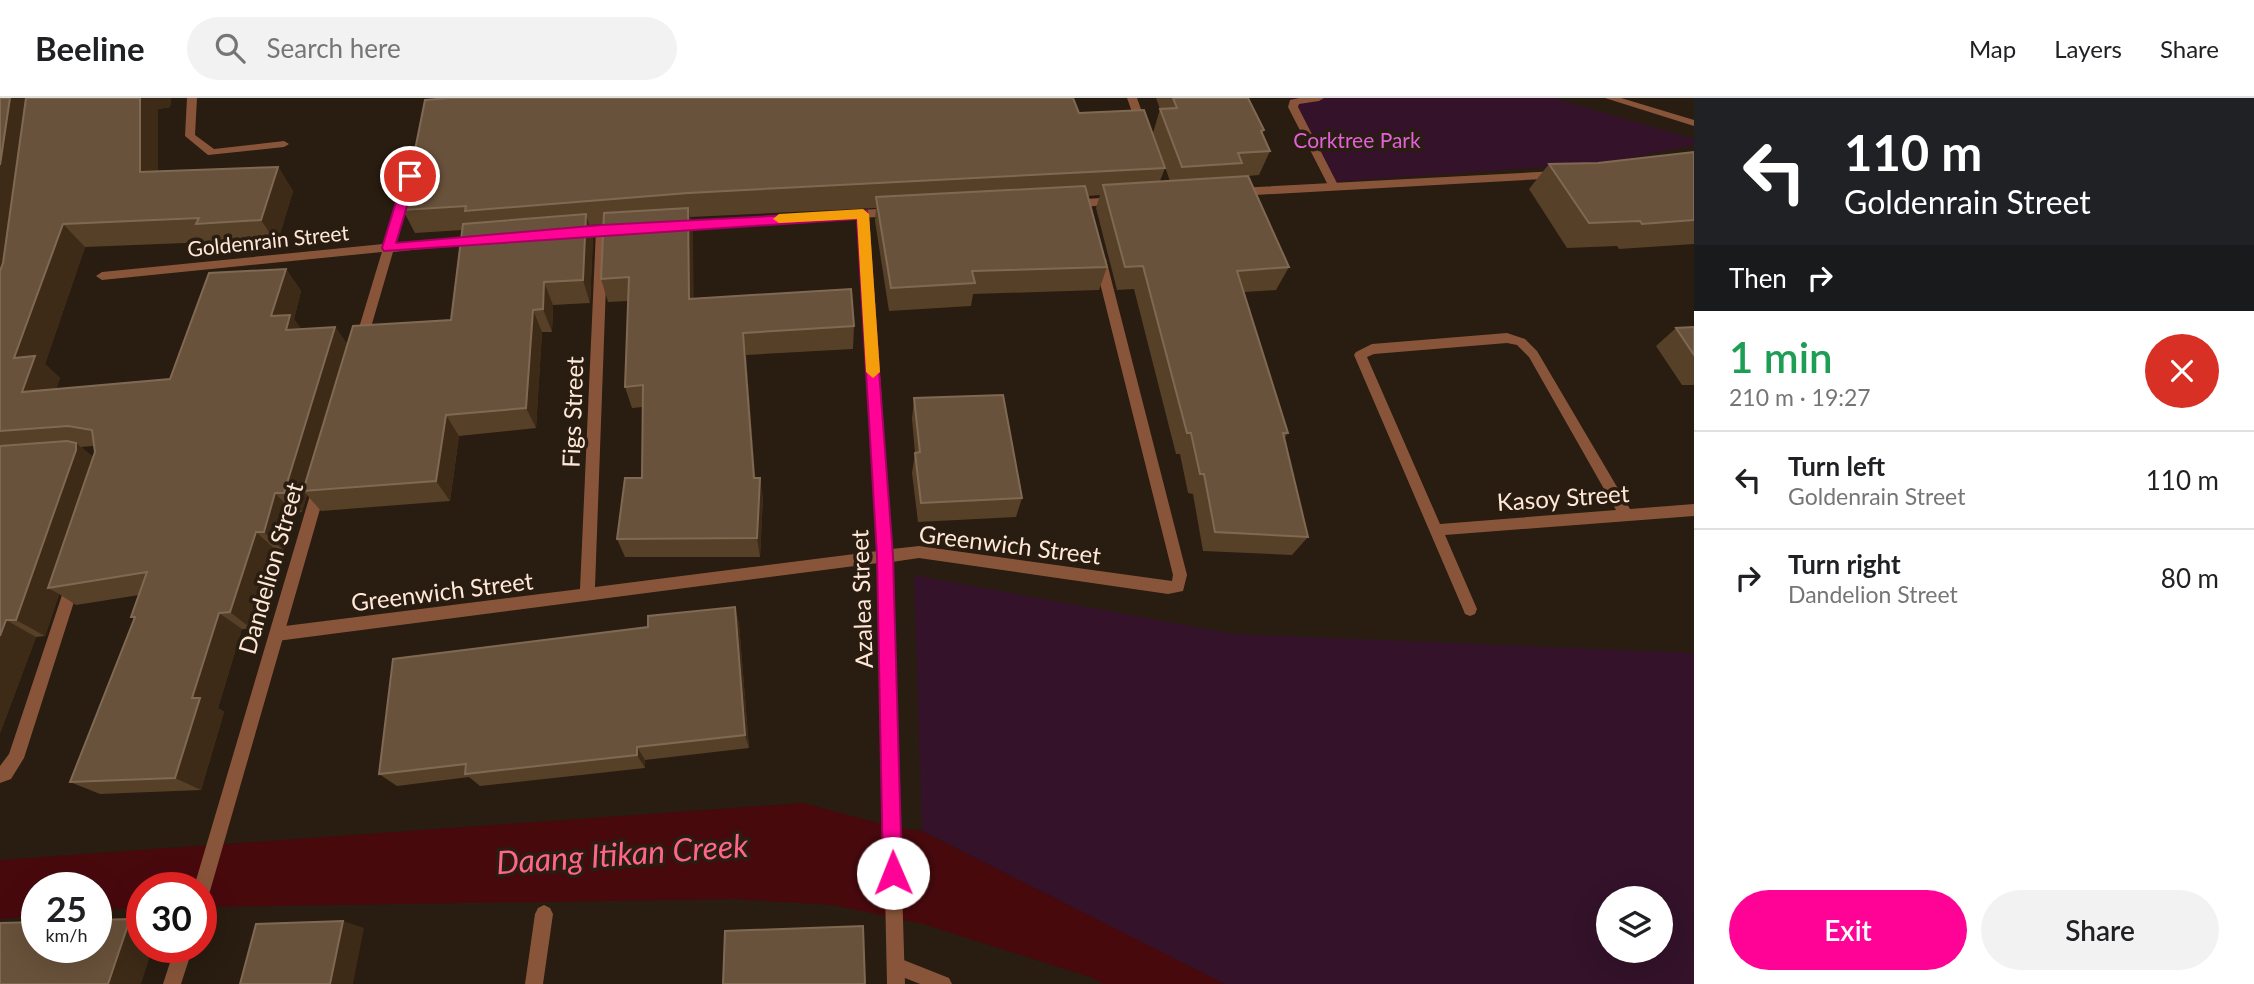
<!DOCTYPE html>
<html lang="en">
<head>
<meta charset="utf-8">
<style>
	:root { --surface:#fff; --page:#f2f2f2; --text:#202124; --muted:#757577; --line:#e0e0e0; --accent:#ff0397 }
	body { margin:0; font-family:Lato,sans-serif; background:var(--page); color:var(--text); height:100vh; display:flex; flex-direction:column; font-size:26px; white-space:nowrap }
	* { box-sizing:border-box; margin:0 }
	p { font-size:23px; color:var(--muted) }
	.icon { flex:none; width:38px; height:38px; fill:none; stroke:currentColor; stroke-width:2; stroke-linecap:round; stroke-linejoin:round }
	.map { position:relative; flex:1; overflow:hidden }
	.sheet { display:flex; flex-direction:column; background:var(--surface); width:560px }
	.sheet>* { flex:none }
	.guide { background:#202124; color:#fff; overflow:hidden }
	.tools { position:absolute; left:1596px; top:788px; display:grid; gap:14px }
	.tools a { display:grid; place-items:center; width:77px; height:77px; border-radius:50%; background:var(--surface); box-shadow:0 7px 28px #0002; font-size:35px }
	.speed { position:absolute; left:21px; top:774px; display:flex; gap:14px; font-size:35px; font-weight:700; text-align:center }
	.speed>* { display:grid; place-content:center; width:91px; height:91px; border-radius:50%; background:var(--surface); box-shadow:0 7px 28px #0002; line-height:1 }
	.speed small { font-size:18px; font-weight:400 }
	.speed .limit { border:10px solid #d22; background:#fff; color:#111 }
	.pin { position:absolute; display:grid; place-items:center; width:60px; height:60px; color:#fff; margin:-30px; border:4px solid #fff; border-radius:50%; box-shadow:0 2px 7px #0007 }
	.me { position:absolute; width:77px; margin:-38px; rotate:359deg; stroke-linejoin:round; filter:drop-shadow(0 0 5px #0008) }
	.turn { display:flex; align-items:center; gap:24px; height:147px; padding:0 35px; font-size:32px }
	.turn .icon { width:91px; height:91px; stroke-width:2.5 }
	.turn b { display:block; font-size:49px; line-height:60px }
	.then { display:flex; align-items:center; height:66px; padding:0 35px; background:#0003; gap:14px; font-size:26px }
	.round { display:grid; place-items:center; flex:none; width:74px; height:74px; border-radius:37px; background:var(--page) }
	.summary { display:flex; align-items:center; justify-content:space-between; height:119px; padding:0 35px }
	h1 { font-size:42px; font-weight:600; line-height:52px; color:#1e9e55 }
	.cta { display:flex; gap:14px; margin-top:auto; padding:14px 35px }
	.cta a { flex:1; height:80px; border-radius:42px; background:var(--accent); color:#fff; font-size:28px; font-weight:600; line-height:80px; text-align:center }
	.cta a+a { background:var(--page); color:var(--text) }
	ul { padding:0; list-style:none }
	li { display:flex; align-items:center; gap:21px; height:98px; padding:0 35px; border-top:2px solid var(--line) }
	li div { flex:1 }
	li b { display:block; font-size:26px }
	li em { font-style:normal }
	header { display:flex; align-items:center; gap:42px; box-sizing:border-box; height:98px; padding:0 35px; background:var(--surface); border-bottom:2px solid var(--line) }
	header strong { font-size:33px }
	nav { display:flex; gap:38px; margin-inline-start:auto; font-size:24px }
	.search { width:490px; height:63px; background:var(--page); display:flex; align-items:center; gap:18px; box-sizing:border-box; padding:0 24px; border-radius:38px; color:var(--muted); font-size:26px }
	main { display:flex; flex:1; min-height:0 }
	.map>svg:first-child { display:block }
</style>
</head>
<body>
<header>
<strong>Beeline</strong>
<div class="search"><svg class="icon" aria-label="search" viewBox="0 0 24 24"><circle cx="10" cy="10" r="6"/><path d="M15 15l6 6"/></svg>Search here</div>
<nav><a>Map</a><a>Layers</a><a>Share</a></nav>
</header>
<main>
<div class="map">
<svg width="1694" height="886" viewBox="0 0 1694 886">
	<rect width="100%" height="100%" fill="#291c10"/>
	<path fill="#33122a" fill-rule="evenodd" d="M 1288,0 L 1554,0 L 1694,41 L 1694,47 L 1605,65 L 1333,84 Z
		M 914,477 L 1233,536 L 1694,555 L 1694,886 L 1225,886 L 922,733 ZM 1608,800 L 1661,800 L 1661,852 L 1608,852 Z"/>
	<path fill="#48090d" d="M 803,705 L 893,729 L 922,733 L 1225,886 L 1103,886 L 1090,879 L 923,826 L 833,807 L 734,801 L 201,809 L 201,789 L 142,789 L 142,809 L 96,813 L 96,789 L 37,789 L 37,818 L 0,821 L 0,762 Z"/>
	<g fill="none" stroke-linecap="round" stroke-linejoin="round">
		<path fill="#89553a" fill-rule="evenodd" d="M 1299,0 L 1324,0 L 1319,3 L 1299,6 L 1298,9 L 1339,89 L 1338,92 L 1330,92 L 1329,89 L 1288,9 L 1290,2 Z
			M 896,859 L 949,880 L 952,886 L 920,886 L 890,874 L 887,868 L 890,862 Z"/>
		<path fill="#89553a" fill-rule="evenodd" d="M 187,0 L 197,0 L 195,37 L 214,51 L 284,43 L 289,46 L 284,49 L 208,57 L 185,38 Z
			M 1127,0 L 1137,0 L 1147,28 L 1146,30 L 1142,31 L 1137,28 Z
			M 1605,0 L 1621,0 L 1694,22 L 1694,28 Z
			M 413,64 L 418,68 L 392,153 L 102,182 L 96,178 L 102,174 L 383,146 L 408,68 Z
			M 863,112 L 869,116 L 892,451 L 919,448 L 1172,483 L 1173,477 L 1094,161 L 1100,157 L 1106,161 L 1187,477 L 1183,493 L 1168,496 L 919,460 L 892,464 L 905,886 L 887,886 L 878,465 L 277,543 L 272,541 L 270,536 L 272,531 L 277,529 L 580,491 L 596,132 L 602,128 L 608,132 L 595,489 L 878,453 L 857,116 Z
			M 1507,235 L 1525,241 L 1537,253 L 1630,411 L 1694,406 L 1694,418 L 1445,437 L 1477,511 L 1475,516 L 1470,518 L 1465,516 L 1463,511 L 1354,257 L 1356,254 L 1372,246 ZM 1507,245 L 1517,247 L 1529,259 L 1616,412 L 1440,426 L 1367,259 L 1374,256 Z
			M 73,479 L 78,480 L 80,485 L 24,660 L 11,681 L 0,685 L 0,668 L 9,656 L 66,485 L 68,480 Z
			M 544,807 L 550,810 L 553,816 L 543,886 L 525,886 L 535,816 L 538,810 Z"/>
		<path fill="#89553a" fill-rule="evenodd" d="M 1557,73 L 1561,74 L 1561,80 L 1238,98 L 1233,94 L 1238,90 Z
			M 1116,99 L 1122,103 L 1120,106 L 1070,110 L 1064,106 L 1070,102 Z
			M 893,110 L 899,114 L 893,118 L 672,132 L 666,128 L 672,124 Z
			M 620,127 L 626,131 L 624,134 L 574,138 L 568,134 L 574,130 Z
			M 477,138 L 483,142 L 481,145 L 393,154 L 367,243 L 361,248 L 357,246 L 355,243 L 384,147 Z
			M 320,381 L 325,383 L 327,387 L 210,793 L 207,799 L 201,801 L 201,789 L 194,789 L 313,387 L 315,383 Z
			M 175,849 L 193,849 L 181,886 L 163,886 Z"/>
	</g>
	<path fill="#574028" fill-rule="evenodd" d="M 0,0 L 171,0 L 170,9 L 158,11 L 158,73 L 278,69 L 293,93 L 277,146 L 214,150 L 210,144 L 85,149 L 45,266 L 60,280 L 56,291 L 170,281 L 286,171 L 301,193 L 294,221 L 301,231 L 335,229 L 348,247 L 451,222 L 462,132 L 415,135 L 403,112 L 1079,15 L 1165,70 L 1160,83 L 1170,83 L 1153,35 L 1160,11 L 1156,0 L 1248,0 L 1264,32 L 1262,36 L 1270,53 L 1259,77 L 1237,79 L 1289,169 L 1276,192 L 1244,194 L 1288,335 L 1284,341 L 1308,439 L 1292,457 L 1203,453 L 1193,396 L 1188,395 L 1180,356 L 1176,356 L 1134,191 L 1117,192 L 1096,110 L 1100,97 L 1088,98 L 1107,169 L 1099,192 L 973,196 L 971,208 L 889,213 L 875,123 L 876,110 L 690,119 L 693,133 L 693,200 L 854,228 L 853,251 L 746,257 L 755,380 L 763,399 L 760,459 L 625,459 L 617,441 L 642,380 L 643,309 L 632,310 L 625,289 L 628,203 L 608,204 L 601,181 L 603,126 L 589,127 L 593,139 L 590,205 L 553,207 L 552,234 L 542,234 L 536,330 L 459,338 L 450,403 L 321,413 L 307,397 L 302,414 L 294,415 L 283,452 L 276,452 L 252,531 L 242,531 L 218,610 L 224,614 L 201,692 L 100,696 L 70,684 L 134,521 L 131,519 L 139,497 L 76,507 L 59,496 L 45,538 L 36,539 L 0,635 ZM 92,348 L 95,349 L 95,354 L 93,359 L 81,349 Z
		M 1694,54 L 1694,146 L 1619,151 L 1617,148 L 1567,150 L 1529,91 L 1549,66 L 1598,65 Z
		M 1694,229 L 1694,287 L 1682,287 L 1656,248 L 1676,230 Z
		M 914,300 L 1022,400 L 1016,419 L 918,424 L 912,375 L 915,355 L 912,321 Z
		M 735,509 L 739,526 L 749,650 L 645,662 L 645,670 L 480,688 L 469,679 L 397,688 L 379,676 L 648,529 Z"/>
	<path fill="#3d2a17" d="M 10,0 L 34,0 L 0,215 L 0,67 Z
		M 140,0 L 171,0 L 170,9 L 158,11 L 158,98 L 140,74 Z
		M 278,69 L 293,93 L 277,146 L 261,122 Z
		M 688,110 L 693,133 L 694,223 L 689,201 Z
		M 586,116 L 593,139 L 590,205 L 583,182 Z
		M 63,126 L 85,149 L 45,266 L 60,280 L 47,316 L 22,294 L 14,260 Z
		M 286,171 L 301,193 L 294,221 L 307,239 L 288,240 L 271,218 Z
		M 544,184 L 553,207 L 552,234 L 543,211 Z
		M 533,212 L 542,234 L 536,330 L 526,310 Z
		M 335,229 L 351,251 L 303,393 L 307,397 L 302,414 L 284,395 Z
		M 743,235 L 746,257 L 757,399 L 754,380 Z
		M 446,317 L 459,338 L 450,403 L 436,383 Z
		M 76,345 L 100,365 L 48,490 L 59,496 L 45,538 L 16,522 Z
		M 760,380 L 763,399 L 760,459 L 757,440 Z
		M 275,395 L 294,415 L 283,452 L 264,434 Z
		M 256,434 L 276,452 L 252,531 L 230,514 Z
		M 735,509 L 739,526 L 749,650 L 745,637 Z
		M 219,515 L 242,531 L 218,610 L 224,614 L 201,692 L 175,680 L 192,600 Z
		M 6,522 L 36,539 L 0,635 L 0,538 Z
		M 637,649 L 645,662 L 645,670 L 637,657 Z
		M 130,821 L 142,824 L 142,849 L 153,849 L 141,886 L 108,886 Z
		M 343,823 L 364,830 L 353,886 L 330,886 Z"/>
	<path fill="#69523b" stroke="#806953" stroke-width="2" d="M 0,0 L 10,0 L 0,67 Z
		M 26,0 L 140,0 L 140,74 L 278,69 L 261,122 L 196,126 L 199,120 L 63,126 L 14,260 L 35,258 L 22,294 L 170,281 L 209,175 L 286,171 L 271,218 L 290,217 L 286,232 L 335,229 L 284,395 L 275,395 L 264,434 L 256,434 L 230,514 L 219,515 L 192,600 L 200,600 L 175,680 L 70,684 L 135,519 L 131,519 L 147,474 L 48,490 L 95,354 L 92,332 L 68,328 L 0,333 L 0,173 L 3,165 Z
		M 449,0 L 1073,0 L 1079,15 L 1144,12 L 1165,70 L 688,95 L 465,113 L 466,108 L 403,112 L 425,2 Z
		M 1173,0 L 1248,0 L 1264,32 L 1261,33 L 1270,53 L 1238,55 L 1242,65 L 1182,69 L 1160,11 L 1177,10 Z
		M 1694,54 L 1694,122 L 1642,126 L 1640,123 L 1589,125 L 1549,66 L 1598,65 Z
		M 1248,78 L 1289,169 L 1237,173 L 1288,335 L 1283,335 L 1308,439 L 1215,434 L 1204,376 L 1200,376 L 1191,335 L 1187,335 L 1143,168 L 1125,169 L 1103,87 Z
		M 1085,88 L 1107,169 L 972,173 L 975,185 L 891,190 L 876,99 Z
		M 688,110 L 689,201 L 851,191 L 854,228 L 743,235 L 754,380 L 760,380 L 757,440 L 617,441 L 625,380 L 642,380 L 643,287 L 625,289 L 629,179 L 601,181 L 604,115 Z
		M 586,116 L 583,182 L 544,184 L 543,211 L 533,212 L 526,310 L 446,317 L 436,383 L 303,393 L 353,228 L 451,222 L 463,126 Z
		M 1694,229 L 1694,257 L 1676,230 Z
		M 1003,297 L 1022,400 L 921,405 L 915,355 L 920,354 L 914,300 Z
		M 67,343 L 76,345 L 76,352 L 16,522 L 6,522 L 0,538 L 0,348 Z
		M 735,509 L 745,637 L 637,649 L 637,657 L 465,676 L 466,666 L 379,676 L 393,561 L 648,529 L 648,518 Z
		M 130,821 L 108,886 L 0,886 L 0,825 L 37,824 L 37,849 L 96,849 L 96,822 Z
		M 343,823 L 330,886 L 240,886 L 256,826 Z
		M 863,828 L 865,886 L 723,886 L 725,833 Z"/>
	<path fill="#ff0397" stroke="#a60262" stroke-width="2" d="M 410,74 L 416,78 L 396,145 L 602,127 L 867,113 L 893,458 L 902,775 L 899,782 L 893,785 L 886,782 L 883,775 L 877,458 L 857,121 L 384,153 L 382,150 L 404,78 Z"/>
	<path fill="#f59e0b" d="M 863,111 L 869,116 L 880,274 L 873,280 L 866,274 L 857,121 L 779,125 L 773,121 L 779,116 Z"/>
	<g text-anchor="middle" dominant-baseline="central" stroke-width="7" stroke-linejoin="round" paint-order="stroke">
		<g font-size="21" fill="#e360db" stroke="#291c10">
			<text x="1357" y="41">Corktree Park</text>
		</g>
		<g font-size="21" fill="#ffe8d7" stroke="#291c10">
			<text transform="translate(268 142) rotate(-6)">Goldenrain Street</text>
		</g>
		<g font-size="24" fill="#ffe8d7" stroke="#291c10">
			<text transform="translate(572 314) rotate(-88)">Figs Street</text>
			<text transform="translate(1563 399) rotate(-4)">Kasoy Street</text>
			<text transform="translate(1010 446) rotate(7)">Greenwich Street</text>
			<text transform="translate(270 470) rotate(-74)">Dandelion Street</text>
			<text transform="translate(442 493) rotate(-7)">Greenwich Street</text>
			<text transform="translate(861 501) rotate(-92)">Azalea Street</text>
		</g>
		<g font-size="32" font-style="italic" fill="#ff6588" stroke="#291c10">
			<text transform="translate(622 755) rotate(-4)">Daang Itikan Creek</text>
		</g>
	</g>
</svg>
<div class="tools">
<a><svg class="icon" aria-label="layers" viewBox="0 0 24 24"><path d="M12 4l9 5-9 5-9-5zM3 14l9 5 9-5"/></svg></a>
</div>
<div class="speed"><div>25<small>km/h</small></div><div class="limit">30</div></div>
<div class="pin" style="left:410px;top:78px;background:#d93025"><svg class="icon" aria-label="arrive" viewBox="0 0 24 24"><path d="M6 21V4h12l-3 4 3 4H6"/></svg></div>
<svg class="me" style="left:893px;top:775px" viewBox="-20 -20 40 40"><circle r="19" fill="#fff"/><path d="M0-13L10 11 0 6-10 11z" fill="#ff0397"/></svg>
</div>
<section class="sheet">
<div class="guide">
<div class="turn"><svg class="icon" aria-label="left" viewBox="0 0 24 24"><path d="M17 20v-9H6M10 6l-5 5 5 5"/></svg><div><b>110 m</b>Goldenrain Street</div></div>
<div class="then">Then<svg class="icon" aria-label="right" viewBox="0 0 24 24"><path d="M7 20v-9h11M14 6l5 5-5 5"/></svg></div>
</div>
<div class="summary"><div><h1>1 min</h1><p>210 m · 19:27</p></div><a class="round" style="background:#d93025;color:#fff"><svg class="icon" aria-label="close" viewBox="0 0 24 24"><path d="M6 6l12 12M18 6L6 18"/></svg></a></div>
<ul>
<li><svg class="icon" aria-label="left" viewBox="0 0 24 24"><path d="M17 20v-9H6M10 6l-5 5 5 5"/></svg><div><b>Turn left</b><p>Goldenrain Street</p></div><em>110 m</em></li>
<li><svg class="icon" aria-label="right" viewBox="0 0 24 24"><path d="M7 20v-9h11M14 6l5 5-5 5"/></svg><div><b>Turn right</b><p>Dandelion Street</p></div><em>80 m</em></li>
</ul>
<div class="cta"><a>Exit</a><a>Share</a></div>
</section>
</main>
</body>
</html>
